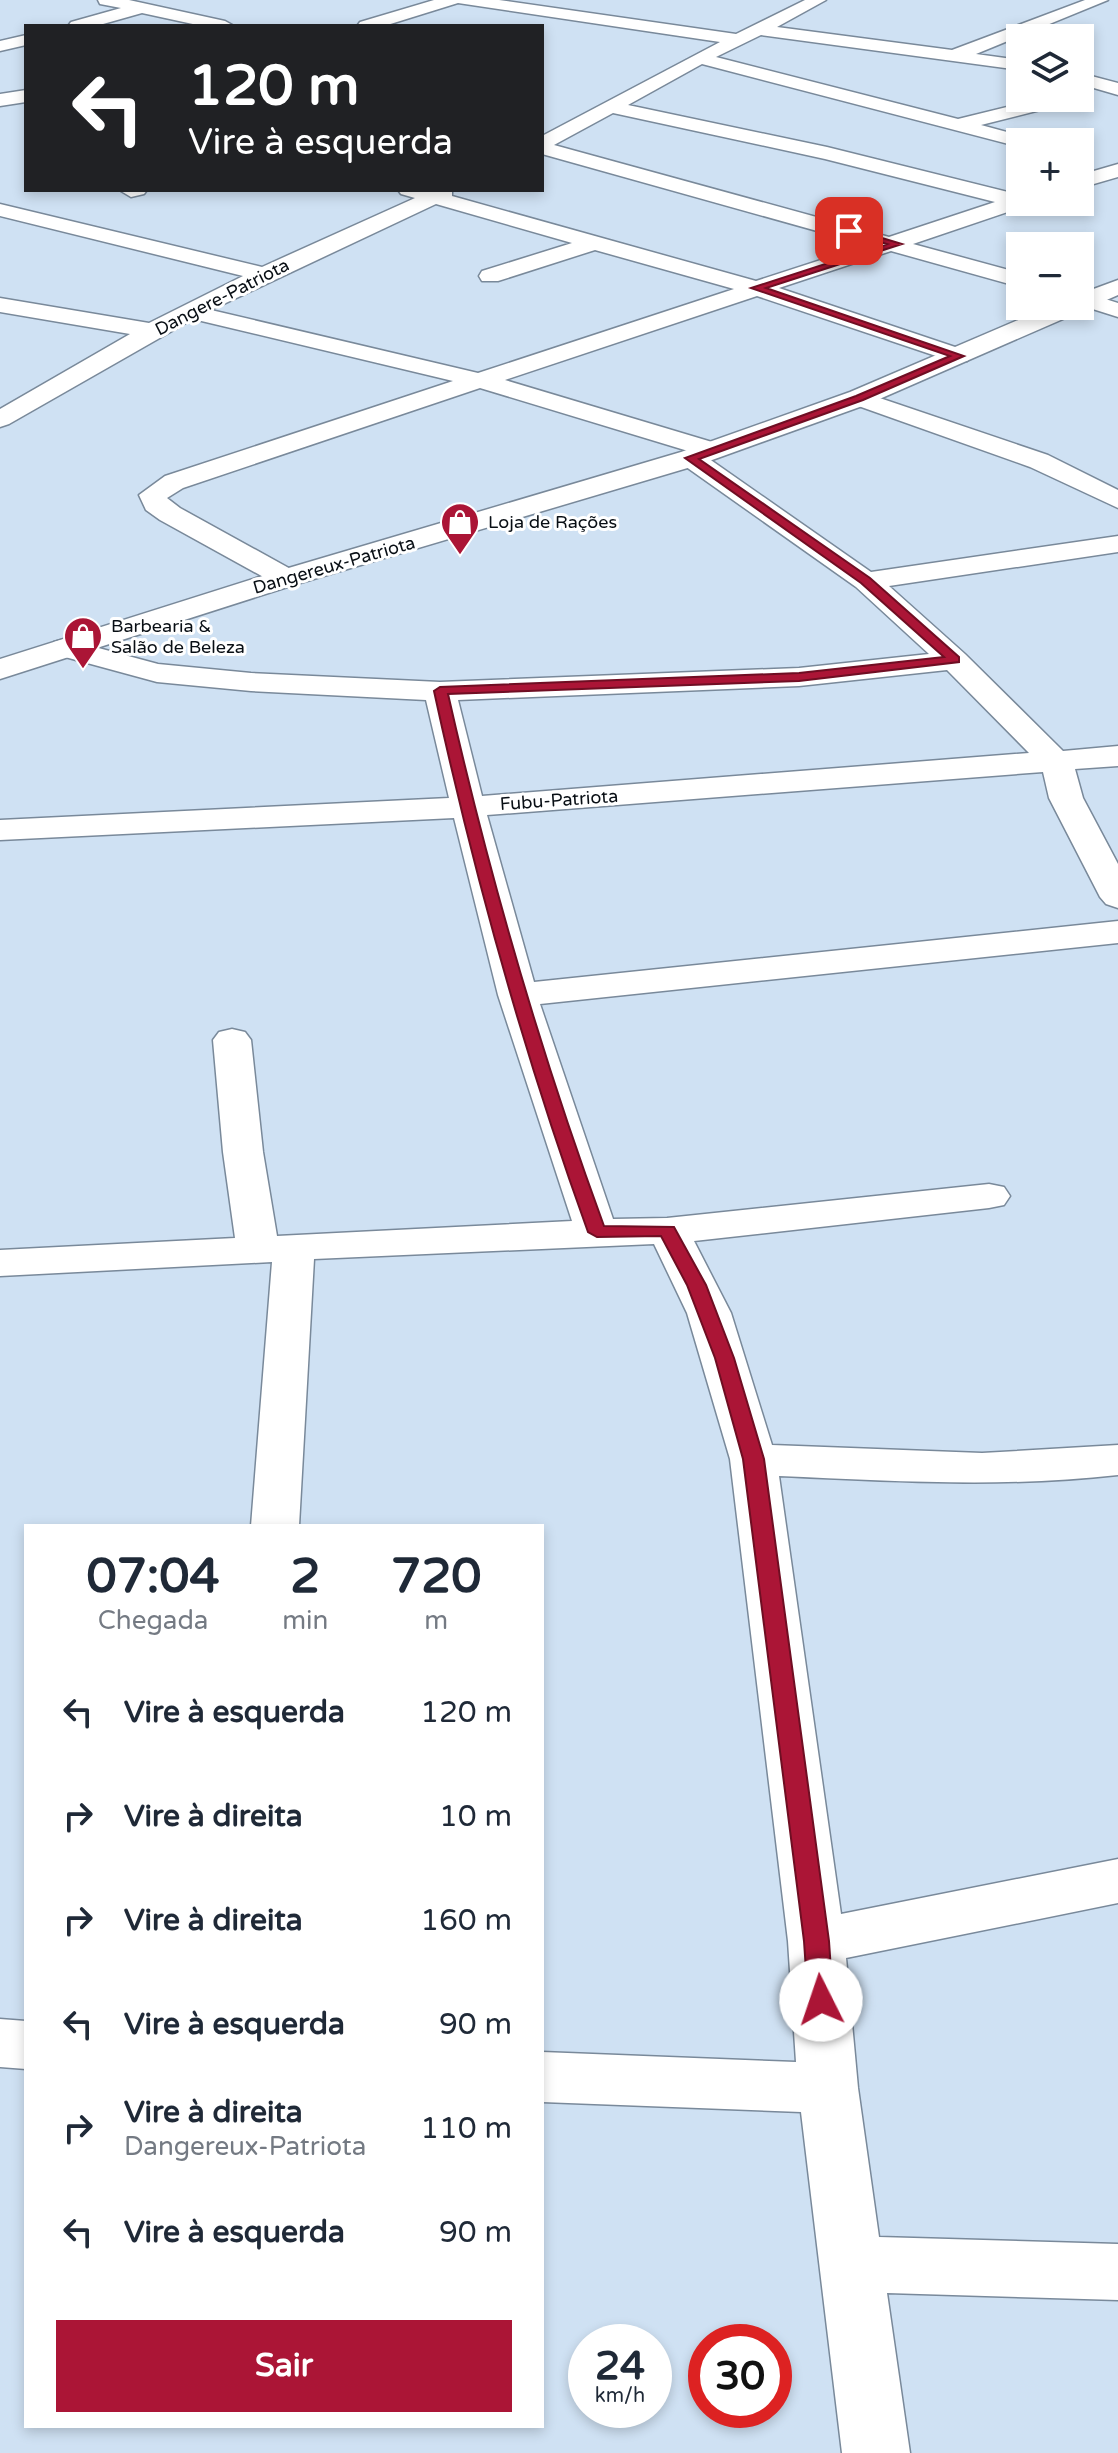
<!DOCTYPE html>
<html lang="pt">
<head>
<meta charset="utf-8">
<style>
	:root { --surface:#fff; --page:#f2f2f3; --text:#1f2937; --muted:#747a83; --accent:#ab1536 }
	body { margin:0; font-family:"Varela Round",sans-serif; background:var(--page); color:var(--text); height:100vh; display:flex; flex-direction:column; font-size:30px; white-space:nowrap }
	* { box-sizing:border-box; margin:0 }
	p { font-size:26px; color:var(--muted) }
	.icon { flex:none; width:44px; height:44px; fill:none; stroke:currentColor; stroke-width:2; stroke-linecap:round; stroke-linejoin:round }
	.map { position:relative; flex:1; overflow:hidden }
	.drawer { position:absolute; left:24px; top:1524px; width:520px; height:904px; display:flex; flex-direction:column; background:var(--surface); border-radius:0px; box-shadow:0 4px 12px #0003 }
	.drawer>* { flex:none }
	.banner { position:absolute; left:24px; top:24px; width:520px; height:168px; border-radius:0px; box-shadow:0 4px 12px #0003; background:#202124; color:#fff; overflow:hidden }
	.controls { position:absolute; left:1006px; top:24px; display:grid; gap:16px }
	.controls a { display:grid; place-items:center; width:88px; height:88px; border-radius:0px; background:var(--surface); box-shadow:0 4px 12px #0003; font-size:40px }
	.speed { position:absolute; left:568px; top:2324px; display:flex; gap:16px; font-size:40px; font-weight:700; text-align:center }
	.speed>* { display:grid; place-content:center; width:104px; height:104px; border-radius:50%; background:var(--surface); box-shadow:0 4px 12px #0003; line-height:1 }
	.speed small { font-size:20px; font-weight:400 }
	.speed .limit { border:12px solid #d22; background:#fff; color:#111 }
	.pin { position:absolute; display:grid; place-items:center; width:68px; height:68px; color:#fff; margin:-34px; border-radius:16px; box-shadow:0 4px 12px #0006 }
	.me { position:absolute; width:88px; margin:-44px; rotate:356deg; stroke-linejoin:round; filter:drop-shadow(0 0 6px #0008) }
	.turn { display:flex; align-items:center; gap:28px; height:168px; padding:0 32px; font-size:36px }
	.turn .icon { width:104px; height:104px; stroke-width:2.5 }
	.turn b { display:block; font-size:56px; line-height:68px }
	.eta { display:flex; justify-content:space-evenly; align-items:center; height:136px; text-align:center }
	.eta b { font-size:48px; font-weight:700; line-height:56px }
	.cta { display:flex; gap:16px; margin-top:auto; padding:16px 32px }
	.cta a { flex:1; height:92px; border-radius:0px; background:var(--accent); color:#fff; font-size:32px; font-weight:700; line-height:92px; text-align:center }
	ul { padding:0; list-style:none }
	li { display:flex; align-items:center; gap:24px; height:104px; padding:0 32px }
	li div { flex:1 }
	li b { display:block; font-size:30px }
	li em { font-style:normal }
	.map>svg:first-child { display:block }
</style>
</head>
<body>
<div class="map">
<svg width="1118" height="2453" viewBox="0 0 1118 2453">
	<rect width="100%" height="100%" fill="#cfe1f3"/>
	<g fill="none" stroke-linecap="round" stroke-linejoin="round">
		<defs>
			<path id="street" d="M 98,0 L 129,0 L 225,21 L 234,26 L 202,26 L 142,13 L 96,26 L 68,26 L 71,22 L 121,8 L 100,4 Z
				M 434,0 L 499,0 L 736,34 L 805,0 L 826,0 L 777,27 L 952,50 L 1085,0 L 1108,0 L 976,54 L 1020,60 L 1020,70 L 761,35 L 716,57 L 958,119 L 1043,98 L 1074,98 L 1072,102 L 981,125 L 1029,138 L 1032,142 L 1020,142 L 1020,147 L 702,64 L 628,105 L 827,147 L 1020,195 L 1020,202 L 1030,202 L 1025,206 L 913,244 L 1020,273 L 1020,287 L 891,251 L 779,288 L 967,351 L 971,356 L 967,361 L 951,361 L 757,296 L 505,380 L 722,445 L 726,450 L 722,455 L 705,456 L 871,572 L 1118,536 L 1118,552 L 889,586 L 965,654 L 1063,751 L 1118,746 L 1118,766 L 1075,769 L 1083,798 L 1118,864 L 1118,908 L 1106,904 L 1100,897 L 1049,798 L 1043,772 L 487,815 L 534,982 L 1118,921 L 1118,943 L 540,1004 L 613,1219 L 667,1218 L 989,1184 L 1004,1187 L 1010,1196 L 1004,1205 L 989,1208 L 694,1241 L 731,1313 L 772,1445 L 982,1453 L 1118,1445 L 1118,1475 C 1005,1488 892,1481 779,1476 L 841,1914 L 1118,1859 L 1118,1903 L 846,1958 L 858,2088 L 879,2237 L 1118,2244 L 1118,2300 L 887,2293 L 910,2453 L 842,2453 L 801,2112 L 542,2102 L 542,2052 L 796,2062 L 788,1941 L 730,1459 L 687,1313 L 654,1244 L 314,1259 L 299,1526 L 251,1526 L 272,1262 L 0,1276 L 0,1250 L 235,1238 L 223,1152 L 213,1040 L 219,1032 L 232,1029 L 245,1032 L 251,1040 L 263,1152 L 277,1236 L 572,1221 L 498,995 L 454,818 L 0,840 L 0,820 L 449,798 L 426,700 L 251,691 L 157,682 L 54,654 L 50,648 L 54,642 L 65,639 L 158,664 L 251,673 L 440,682 L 799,668 L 929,654 L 856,587 L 682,464 L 678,458 L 688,451 L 480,388 L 183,488 L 167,498 L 180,508 L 296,572 L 300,578 L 296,584 L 286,587 L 276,584 L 160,520 L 146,510 L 139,495 L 165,476 L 453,381 L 193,319 L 9,424 L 0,427 L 0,409 L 130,334 L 0,312 L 0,298 L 149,323 L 243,276 L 0,216 L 0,204 L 262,267 L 415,198 L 401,194 L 398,190 L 452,190 L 452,196 L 756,281 L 867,245 L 542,154 L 542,136 L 720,42 L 458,3 L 384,26 L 357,26 L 360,22 ZM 613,113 L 825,159 L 995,202 L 889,237 L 554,145 ZM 436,204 L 572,243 L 482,271 L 479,276 L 482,281 L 498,281 L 595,250 L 734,289 L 478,373 L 211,310 ZM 947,670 L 1029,753 L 482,796 L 458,700 L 799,686 Z
				M 26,35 L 26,45 L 0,51 L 0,41 Z
				M 1080,73 L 1118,83 L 1118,95 L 1080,84 Z
				M 26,90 L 26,102 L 0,106 L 0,94 Z
				M 1118,164 L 1118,177 L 1080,188 L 1080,175 Z
				M 147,190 L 144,194 L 131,197 L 121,191 Z
				M 1080,291 L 1118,303 L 1118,317 L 1080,305 Z
				M 859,391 L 1048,455 L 1118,490 L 1118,508 L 1030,467 L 850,403 L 847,398 L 850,393 Z
				M 0,2019 L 26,2021 L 26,2069 L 0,2067 Z"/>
			<path id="secondary" d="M 1118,280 L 1118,295 L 868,404 L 701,464 L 297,584 L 0,679 L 0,659 L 275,572 L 681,452 L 850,392 L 1051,306 L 1080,306 L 1080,294 Z"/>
		</defs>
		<use href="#street" stroke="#79899a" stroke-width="3"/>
		<use href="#secondary" stroke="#79899a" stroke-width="3"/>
		<use href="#street" fill="#fff" fill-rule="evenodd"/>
		<use href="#secondary" fill="#fff" fill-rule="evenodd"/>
	</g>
	<path fill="#ab1536" stroke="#6f0e23" stroke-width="2" d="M 849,228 L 902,244 L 766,288 L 964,356 L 863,400 L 699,459 L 870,578 L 959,657 L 959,662 L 799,681 L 448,694 C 489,875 540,1052 604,1226 L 674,1227 L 706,1285 L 734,1358 L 764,1459 L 829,1941 L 833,2000 L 830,2007 L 821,2010 L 812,2007 L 808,2000 L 804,1941 L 743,1459 L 715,1358 L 687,1285 L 661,1236 L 597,1237 L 588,1232 C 524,1055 474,875 434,691 L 440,687 L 799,673 L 944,657 L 861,583 L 685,458 L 856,396 L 950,356 L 751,288 L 887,244 L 846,233 Z"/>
	<defs>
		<symbol id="shop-pin" viewBox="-11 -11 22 30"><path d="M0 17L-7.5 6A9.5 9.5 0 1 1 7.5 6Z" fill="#ab1536" stroke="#fff"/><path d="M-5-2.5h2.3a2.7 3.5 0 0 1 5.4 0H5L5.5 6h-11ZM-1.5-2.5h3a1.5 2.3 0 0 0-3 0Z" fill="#fff"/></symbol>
	</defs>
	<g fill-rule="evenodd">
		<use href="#shop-pin" x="438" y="500" width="44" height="60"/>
		<use href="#shop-pin" x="61" y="614" width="44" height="60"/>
	</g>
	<g text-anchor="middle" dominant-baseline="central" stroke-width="6" stroke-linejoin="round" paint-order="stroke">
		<g font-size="18" fill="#080e14" stroke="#fff">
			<text transform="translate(222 297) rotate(-27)">Dangere-Patriota</text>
			<text transform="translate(334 565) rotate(-16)">Dangereux-Patriota</text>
			<text transform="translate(559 800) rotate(-4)">Fubu-Patriota</text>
		</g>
		<g font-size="18" fill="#080e14" stroke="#fff" text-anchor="start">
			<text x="488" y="522">Loja de Rações</text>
			<text x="111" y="626">Barbearia &amp;<tspan x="111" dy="21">Salão de Beleza</tspan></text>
		</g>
	</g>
</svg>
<div class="controls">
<a><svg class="icon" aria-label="layers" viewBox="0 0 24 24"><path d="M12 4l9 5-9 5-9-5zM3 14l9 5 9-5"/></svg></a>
<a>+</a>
<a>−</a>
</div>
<div class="speed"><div>24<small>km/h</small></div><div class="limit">30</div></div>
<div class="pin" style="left:849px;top:231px;background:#d93025"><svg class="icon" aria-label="arrive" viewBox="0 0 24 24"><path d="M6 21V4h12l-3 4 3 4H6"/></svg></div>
<svg class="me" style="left:821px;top:2000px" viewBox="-20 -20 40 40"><circle r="19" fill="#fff"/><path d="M0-13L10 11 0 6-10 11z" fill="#ab1536"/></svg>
<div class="banner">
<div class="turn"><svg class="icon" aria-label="left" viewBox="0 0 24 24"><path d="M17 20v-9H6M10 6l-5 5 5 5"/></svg><div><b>120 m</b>Vire à esquerda</div></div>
</div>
<section class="drawer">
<div class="eta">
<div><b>07:04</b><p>Chegada</p></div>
<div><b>2</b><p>min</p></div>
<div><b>720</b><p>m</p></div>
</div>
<ul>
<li><svg class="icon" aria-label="left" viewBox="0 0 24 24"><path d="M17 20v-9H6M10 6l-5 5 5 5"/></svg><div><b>Vire à esquerda</b></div><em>120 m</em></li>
<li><svg class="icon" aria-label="right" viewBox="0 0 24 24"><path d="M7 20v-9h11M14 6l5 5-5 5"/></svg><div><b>Vire à direita</b></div><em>10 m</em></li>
<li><svg class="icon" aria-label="right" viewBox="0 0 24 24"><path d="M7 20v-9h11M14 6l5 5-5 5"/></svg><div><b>Vire à direita</b></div><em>160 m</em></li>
<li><svg class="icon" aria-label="left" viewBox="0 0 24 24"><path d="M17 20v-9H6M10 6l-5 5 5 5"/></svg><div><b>Vire à esquerda</b></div><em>90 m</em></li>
<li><svg class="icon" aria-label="right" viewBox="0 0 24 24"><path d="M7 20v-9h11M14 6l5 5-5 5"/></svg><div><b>Vire à direita</b><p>Dangereux-Patriota</p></div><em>110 m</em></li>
<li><svg class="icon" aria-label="left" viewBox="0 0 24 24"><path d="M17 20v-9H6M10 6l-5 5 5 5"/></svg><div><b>Vire à esquerda</b></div><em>90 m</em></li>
</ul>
<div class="cta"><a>Sair</a></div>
</section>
</div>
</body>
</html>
